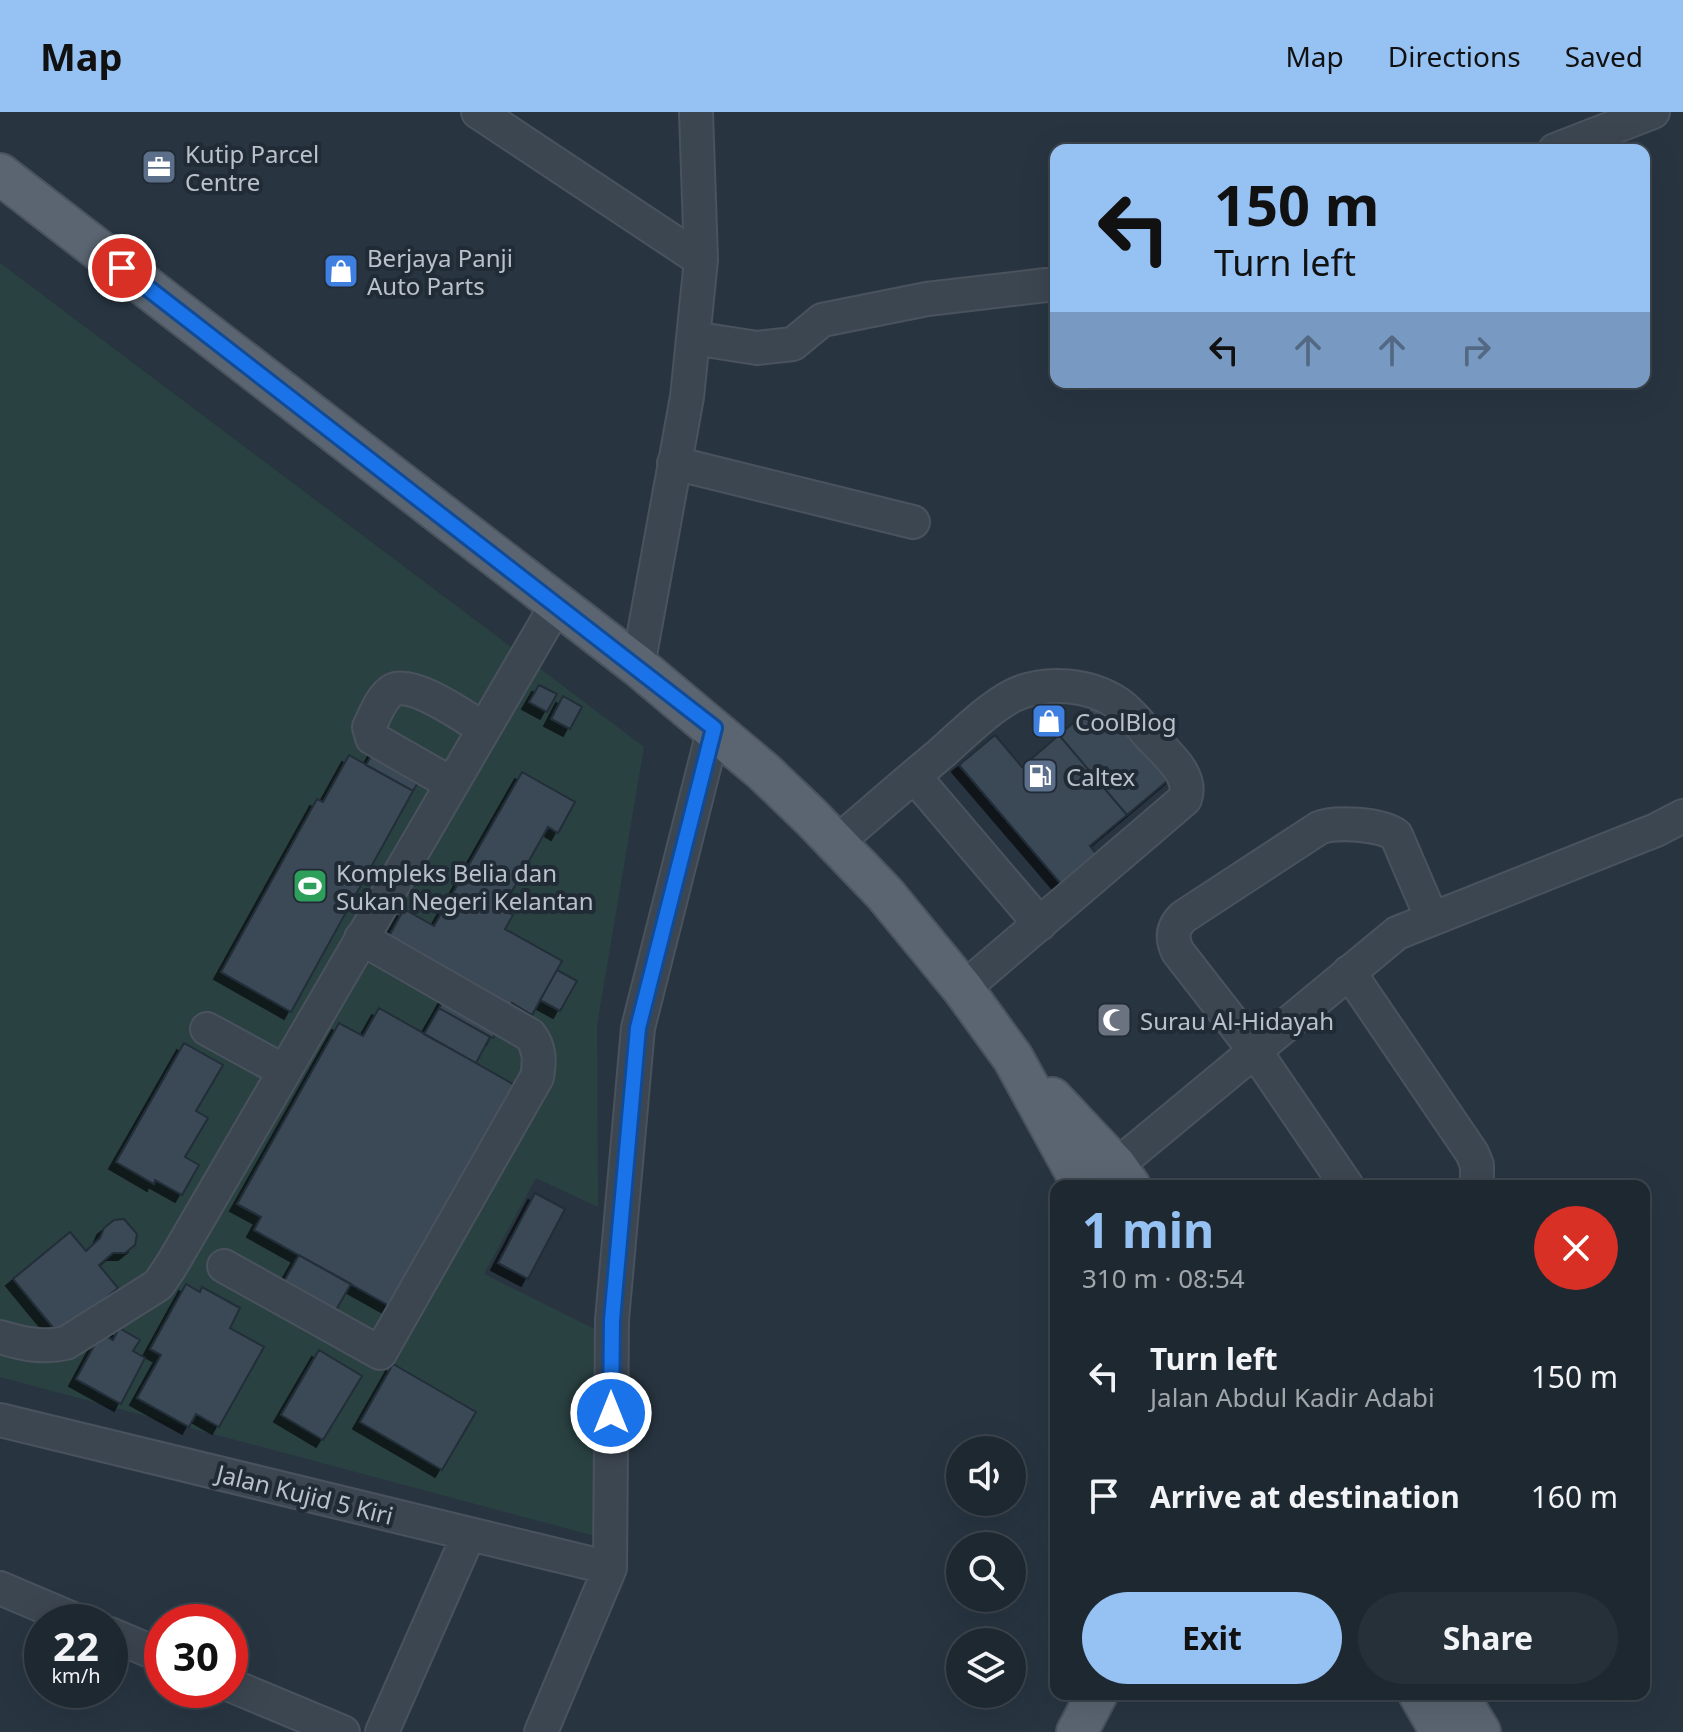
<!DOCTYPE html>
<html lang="en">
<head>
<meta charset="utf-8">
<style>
	:root { --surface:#1e2831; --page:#263039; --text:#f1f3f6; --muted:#a1a6ab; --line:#3c444d; --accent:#96c1f3 }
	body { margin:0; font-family:"Noto Sans",sans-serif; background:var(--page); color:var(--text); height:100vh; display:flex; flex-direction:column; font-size:30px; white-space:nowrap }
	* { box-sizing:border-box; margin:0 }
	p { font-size:26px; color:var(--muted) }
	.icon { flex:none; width:44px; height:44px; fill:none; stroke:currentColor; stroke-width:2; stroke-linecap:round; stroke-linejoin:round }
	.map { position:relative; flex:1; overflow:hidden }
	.sheet { position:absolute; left:1050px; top:1068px; width:600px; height:520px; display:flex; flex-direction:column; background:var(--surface); border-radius:16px; box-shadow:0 8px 32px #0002,0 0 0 2px var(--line) }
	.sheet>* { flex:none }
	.banner { position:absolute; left:1050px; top:32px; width:600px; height:244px; border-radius:16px; box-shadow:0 8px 32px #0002,0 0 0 2px var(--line); background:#96c1f3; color:#111; overflow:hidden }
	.buttons { position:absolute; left:946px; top:1324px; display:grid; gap:16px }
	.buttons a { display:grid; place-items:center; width:80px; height:80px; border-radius:50%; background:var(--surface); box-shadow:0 8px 32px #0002,0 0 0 2px var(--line); font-size:40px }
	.speed { position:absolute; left:24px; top:1492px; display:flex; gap:16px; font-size:40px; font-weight:700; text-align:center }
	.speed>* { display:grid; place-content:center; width:104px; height:104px; border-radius:50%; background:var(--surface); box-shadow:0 8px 32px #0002,0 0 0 2px var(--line); line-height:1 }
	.speed small { font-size:20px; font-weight:400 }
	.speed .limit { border:12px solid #d22; background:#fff; color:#111 }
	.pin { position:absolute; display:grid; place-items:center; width:68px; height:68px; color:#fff; margin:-34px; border:4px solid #fff; border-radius:50%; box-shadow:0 2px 8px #0007 }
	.me { position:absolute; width:88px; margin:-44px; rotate:0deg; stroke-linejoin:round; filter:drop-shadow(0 0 6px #0008) }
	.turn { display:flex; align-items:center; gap:28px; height:168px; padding:0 32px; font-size:36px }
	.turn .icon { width:104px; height:104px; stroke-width:2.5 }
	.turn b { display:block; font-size:56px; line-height:68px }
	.lanes { display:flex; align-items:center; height:76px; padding:0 32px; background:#0003; justify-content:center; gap:40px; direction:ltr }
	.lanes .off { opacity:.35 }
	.round { display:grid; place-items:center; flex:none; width:84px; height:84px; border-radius:42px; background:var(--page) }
	.overview { display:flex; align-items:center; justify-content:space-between; height:136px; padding:0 32px }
	h1 { font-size:48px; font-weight:700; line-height:60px; color:var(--accent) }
	.button { display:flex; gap:16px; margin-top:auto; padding:16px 32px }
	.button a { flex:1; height:92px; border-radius:48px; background:var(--accent); color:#111; font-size:32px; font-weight:700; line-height:92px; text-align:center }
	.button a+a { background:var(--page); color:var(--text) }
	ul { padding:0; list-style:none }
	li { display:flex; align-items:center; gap:24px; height:120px; padding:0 32px }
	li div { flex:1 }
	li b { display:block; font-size:30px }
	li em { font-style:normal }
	header { display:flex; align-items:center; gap:48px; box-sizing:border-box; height:112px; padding:0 40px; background:var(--accent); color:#111 }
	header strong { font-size:38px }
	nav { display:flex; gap:44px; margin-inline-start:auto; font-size:28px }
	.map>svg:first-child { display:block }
</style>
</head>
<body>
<header>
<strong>Map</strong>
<nav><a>Map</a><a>Directions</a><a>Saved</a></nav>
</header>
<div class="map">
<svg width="1683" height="1620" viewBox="0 0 1683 1620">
	<defs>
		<filter id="shadow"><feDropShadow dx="-7" dy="7" stdDeviation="0" flood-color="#0009"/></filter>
	</defs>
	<rect width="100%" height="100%" fill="#283541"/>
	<path fill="#2a4142" d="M 0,151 L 644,635 L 597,913 L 598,1095 L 536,1066 L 484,1162 L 598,1219 L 599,1425 L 0,1265 Z"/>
	<path fill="#3a4957" stroke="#232d38" stroke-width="2" filter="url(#shadow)" d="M 539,573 L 557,582 L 547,600 L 529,590 Z
		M 563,584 L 582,595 L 570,617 L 551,607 Z
		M 1103,585 L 1172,665 L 1127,703 L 1059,623 Z
		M 386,618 L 433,644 L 413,679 L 366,653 Z
		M 995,623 L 1022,655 L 1059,623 L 1127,703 L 1090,734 L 1102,749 L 1067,779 L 959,653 Z
		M 349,643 L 413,679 L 291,900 L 221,860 L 317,687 L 323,690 Z
		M 522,660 L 575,690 L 558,721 L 548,715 L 502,797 L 513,803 L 505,817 L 562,849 L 532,903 L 512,891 L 510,895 L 389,824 L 404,797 L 434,814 Z
		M 557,858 L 577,869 L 560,899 L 540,888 Z
		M 456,865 L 510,895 L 493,926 L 439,896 Z
		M 379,896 L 518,975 L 393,1196 L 254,1118 L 261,1105 L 237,1092 L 339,911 L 363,924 Z
		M 439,896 L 490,925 L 476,951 L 424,922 Z
		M 184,931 L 223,953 L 196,999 L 208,1006 L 185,1045 L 199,1053 L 182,1083 L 155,1068 L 154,1072 L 116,1050 Z
		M 535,1081 L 565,1097 L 528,1167 L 498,1151 Z
		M 124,1107 L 137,1122 L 135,1133 L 125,1141 L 113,1141 L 99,1153 L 118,1176 L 60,1224 L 13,1167 L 70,1120 L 86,1139 L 100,1126 L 104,1116 L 114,1108 Z
		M 299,1143 L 351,1172 L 336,1198 L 284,1169 Z
		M 186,1172 L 200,1180 L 202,1175 L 240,1196 L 230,1216 L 264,1235 L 219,1315 L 196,1302 L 189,1315 L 137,1286 L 161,1243 L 150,1237 Z
		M 119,1216 L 140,1228 L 133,1239 L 145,1246 L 121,1292 L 76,1267 L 101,1221 L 113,1228 Z
		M 319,1238 L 362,1264 L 323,1328 L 281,1303 Z
		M 393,1252 L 476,1300 L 442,1358 L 360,1310 Z"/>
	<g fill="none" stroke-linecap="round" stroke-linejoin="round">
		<defs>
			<path id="minor" d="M 478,0 L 701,148
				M 1555,38 L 1653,0
				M 693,226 L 757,236 L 793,232 L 822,208 L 927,187 L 1046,173
				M 674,351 L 913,410
				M 638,554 L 687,285 L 701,148 L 696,0
				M 914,664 L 1040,812
				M 452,672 L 372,626 L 369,615 C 375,603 382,584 393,578 C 413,568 466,606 484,617
				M 836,731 C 870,702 904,672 938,644 C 960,625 988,596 1014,583 C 1046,568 1090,572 1119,592 C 1130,600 1140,612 1149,623 C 1164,640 1194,662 1185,687 L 963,877
				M 1349,860 L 1472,1041 L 1477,1053 L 1477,1074
				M 207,917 L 284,959
				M 1116,1054 L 1397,821 L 1656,718 L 1683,704
				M 1347,1074 L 1255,939 L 1178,840 C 1171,826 1172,816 1183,805 L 1319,716 C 1335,709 1381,712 1396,723 L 1432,807
				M 224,1154 L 380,1241 L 537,965 C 540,949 540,936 530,923 L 361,826
				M 0,1225 C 23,1232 42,1236 66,1231 L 158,1173 L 171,1154 L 557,492
				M 0,1308 L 610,1456
				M 0,1476 L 80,1510
				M 110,1522 L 162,1544
				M 230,1573 L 343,1620
				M 382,1620 L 469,1422
				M 541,1620 L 610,1456 L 612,1208 L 638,916 L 714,616"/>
			<path id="major" d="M 0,62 L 638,554 L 764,660 L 812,706 L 885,782 L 963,877 L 1013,946 L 1083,1074
				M 1052,986 L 1116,1054 L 1130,1074
				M 1419,1582 L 1441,1620
				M 1457,1582 L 1480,1620
				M 1077,1620 L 1097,1582"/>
		</defs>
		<use href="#minor" stroke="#49525d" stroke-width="36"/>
		<use href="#major" stroke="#49525d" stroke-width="44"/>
		<use href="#minor" stroke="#3c4651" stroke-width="32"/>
		<use href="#major" stroke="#5a6571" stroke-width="40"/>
	</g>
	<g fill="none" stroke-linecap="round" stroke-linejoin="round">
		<defs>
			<path id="route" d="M 122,156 L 714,616 L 638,916 L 612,1208 L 611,1301"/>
		</defs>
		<use href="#route" stroke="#114b97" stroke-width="20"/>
		<use href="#route" stroke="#1a73e8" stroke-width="14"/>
	</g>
	<defs>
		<symbol id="office-square" viewBox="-11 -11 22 22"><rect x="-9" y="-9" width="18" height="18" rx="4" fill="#5c6f8a" stroke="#212b36"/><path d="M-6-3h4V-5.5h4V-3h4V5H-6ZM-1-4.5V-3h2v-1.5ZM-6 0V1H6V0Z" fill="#fff"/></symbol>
		<symbol id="shop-square" viewBox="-11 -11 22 22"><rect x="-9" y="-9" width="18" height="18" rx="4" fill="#3f7fe0" stroke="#212b36"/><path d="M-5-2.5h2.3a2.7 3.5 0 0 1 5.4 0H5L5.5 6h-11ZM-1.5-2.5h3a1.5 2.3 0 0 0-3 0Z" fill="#fff"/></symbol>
		<symbol id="fuel-square" viewBox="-11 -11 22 22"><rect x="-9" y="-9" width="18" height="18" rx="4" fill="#5c6f8a" stroke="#212b36"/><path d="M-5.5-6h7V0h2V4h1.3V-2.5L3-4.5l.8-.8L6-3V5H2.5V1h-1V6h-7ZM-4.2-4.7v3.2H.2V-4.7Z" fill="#fff"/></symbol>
		<symbol id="stadium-square" viewBox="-11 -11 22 22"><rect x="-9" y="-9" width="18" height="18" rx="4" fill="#2e9e5b" stroke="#212b36"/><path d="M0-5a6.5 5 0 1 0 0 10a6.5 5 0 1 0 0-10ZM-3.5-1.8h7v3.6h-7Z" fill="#fff"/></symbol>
		<symbol id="mosque-square" viewBox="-11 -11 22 22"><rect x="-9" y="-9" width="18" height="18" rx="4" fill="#6b7280" stroke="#212b36"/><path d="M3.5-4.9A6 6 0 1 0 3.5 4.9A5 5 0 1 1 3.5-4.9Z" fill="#fff"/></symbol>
	</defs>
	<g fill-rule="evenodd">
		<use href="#office-square" x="139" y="35" width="40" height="40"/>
		<use href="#shop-square" x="321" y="139" width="40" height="40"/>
		<use href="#shop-square" x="1029" y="589" width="40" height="40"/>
		<use href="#fuel-square" x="1020" y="644" width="40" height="40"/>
		<use href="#stadium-square" x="290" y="754" width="40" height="40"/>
		<use href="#mosque-square" x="1094" y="888" width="40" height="40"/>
	</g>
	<g text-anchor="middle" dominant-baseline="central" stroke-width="8" stroke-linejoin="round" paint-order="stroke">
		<g font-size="24" fill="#b9c1cb" stroke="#212b36" text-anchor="start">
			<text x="185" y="41">Kutip Parcel<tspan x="185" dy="28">Centre</tspan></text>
			<text x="367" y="145">Berjaya Panji<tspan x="367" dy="28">Auto Parts</tspan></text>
			<text x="1075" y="609">CoolBlog</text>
			<text x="1066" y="664">Caltex</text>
			<text x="336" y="760">Kompleks Belia dan<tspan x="336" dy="28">Sukan Negeri Kelantan</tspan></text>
			<text x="1140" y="908">Surau Al-Hidayah</text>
		</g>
		<g font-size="24" fill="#b9c1cb" stroke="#212b36">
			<text transform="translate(305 1382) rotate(14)">Jalan Kujid 5 Kiri</text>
		</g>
	</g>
</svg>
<div class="buttons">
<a><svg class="icon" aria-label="sound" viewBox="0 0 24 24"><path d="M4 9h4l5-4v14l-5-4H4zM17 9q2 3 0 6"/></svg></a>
<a><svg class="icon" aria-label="search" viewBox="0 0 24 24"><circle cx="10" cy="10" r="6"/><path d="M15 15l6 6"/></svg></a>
<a><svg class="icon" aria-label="layers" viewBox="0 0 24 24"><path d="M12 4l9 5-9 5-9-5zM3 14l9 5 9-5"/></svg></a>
</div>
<div class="speed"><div>22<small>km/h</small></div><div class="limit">30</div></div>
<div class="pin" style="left:122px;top:156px;background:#d93025"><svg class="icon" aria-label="arrive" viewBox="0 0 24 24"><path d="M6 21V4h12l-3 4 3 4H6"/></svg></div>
<svg class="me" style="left:611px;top:1301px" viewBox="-20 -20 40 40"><circle r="17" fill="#1a73e8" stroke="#fff" stroke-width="3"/><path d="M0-11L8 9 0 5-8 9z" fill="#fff"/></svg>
<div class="banner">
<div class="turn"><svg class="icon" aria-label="left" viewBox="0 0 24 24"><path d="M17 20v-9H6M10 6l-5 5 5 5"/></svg><div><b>150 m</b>Turn left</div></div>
<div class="lanes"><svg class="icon" aria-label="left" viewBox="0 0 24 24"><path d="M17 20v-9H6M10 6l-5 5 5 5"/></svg><svg class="icon off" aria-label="ahead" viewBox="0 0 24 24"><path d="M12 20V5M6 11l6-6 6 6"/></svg><svg class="icon off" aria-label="ahead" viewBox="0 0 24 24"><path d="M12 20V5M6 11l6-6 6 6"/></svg><svg class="icon off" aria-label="right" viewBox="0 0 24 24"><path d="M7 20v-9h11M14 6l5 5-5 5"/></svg></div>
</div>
<section class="sheet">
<div class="overview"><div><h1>1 min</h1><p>310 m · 08:54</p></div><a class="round" style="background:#d93025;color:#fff"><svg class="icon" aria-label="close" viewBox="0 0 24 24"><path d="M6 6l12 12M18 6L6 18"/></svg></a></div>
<ul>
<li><svg class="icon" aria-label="left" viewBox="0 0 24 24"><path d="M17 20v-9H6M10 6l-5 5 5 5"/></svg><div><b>Turn left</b><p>Jalan Abdul Kadir Adabi</p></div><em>150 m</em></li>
<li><svg class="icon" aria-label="arrive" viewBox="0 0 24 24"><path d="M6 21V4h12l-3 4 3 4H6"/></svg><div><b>Arrive at destination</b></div><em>160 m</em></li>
</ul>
<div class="button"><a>Exit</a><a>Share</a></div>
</section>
</div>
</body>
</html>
